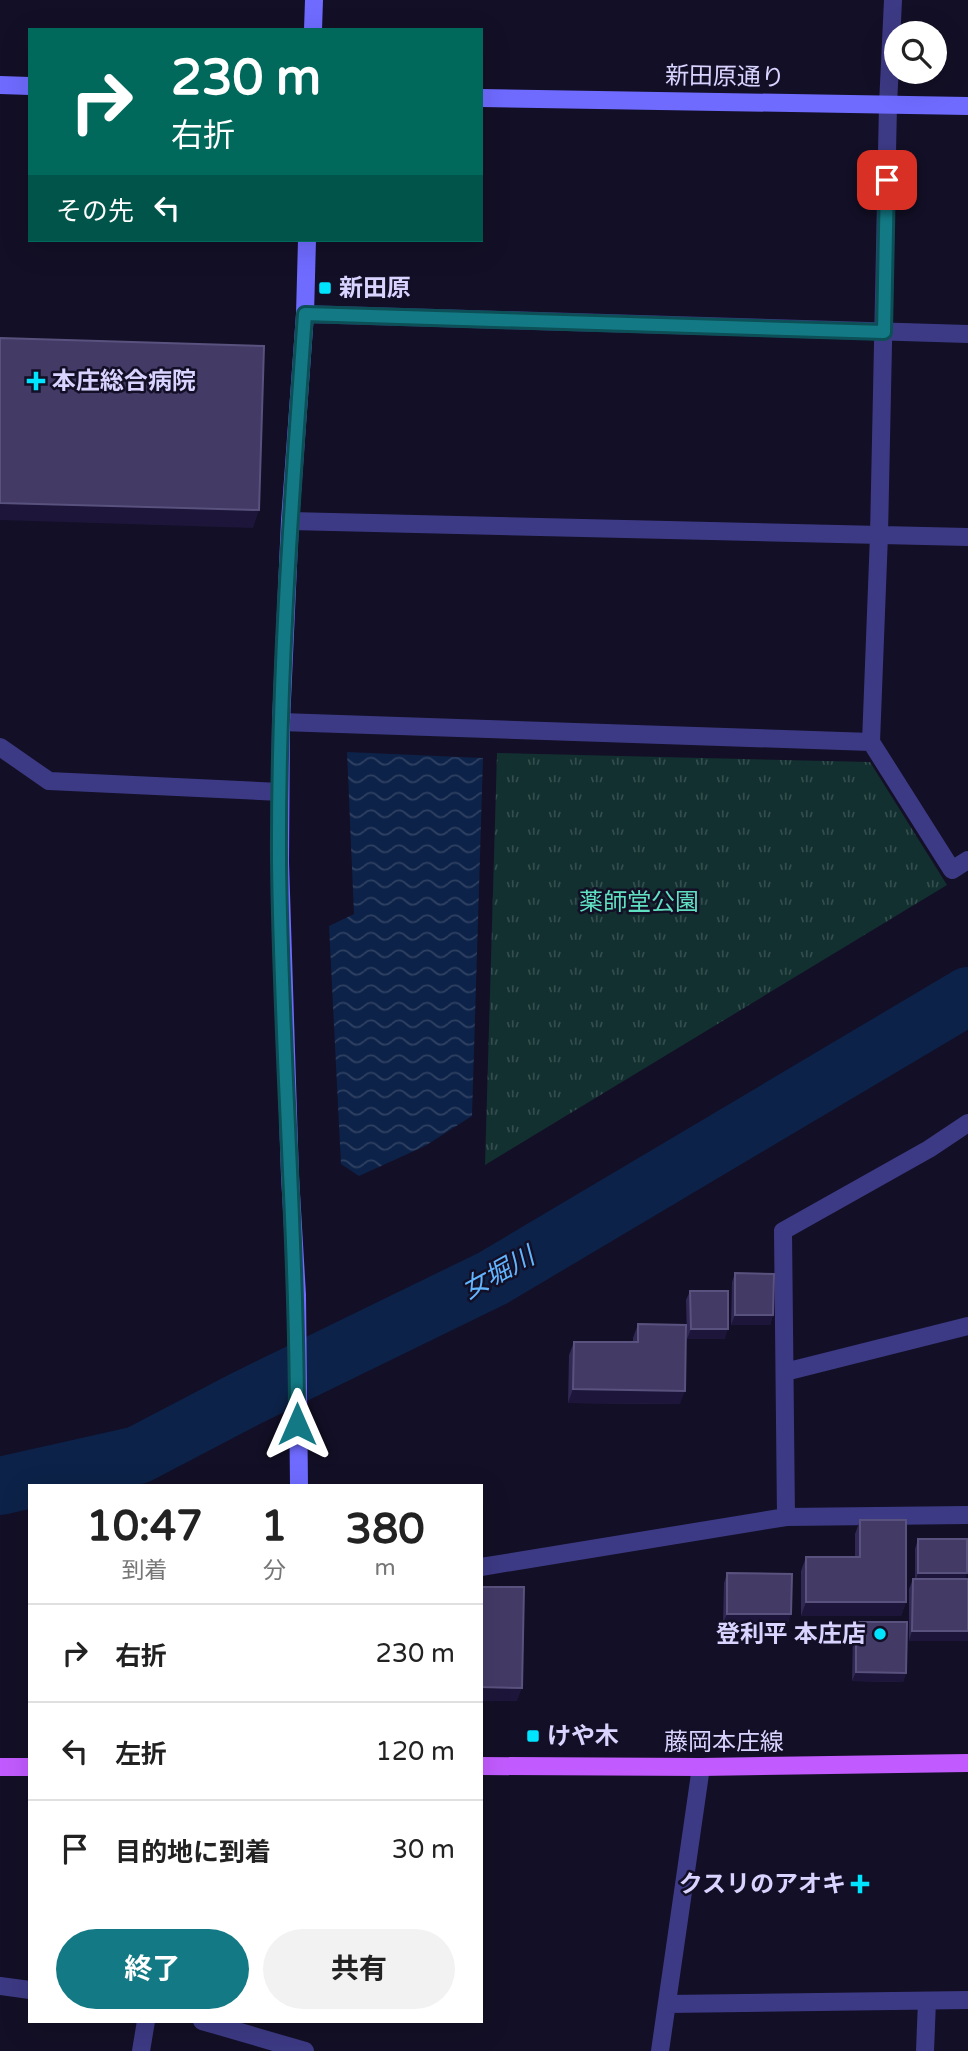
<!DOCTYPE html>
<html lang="ja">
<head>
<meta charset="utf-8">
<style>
	:root { --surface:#fff; --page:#f2f2f2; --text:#222; --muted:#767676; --line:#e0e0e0; --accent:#137a85 }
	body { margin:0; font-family:"Varela Round","Noto Sans JP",sans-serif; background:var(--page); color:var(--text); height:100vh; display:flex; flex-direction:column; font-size:26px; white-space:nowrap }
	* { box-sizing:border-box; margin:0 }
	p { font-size:23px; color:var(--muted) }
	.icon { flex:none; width:38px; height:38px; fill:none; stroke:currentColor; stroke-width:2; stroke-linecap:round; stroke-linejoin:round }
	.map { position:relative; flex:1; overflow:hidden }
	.side { position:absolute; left:28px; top:1484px; width:455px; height:539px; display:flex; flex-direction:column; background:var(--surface); border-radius:0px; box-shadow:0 7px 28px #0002 }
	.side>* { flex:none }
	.top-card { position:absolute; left:28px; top:28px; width:455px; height:214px; border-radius:0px; box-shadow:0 7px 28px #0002; background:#00695c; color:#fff; overflow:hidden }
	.fabs { position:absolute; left:884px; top:21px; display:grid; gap:14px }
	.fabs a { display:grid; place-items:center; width:63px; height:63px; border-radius:50%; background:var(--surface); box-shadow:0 7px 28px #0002; font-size:35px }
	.pin { position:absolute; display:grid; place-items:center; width:60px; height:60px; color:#fff; margin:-30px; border-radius:14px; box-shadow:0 4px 10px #0006 }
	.me { position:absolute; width:77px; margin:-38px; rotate:0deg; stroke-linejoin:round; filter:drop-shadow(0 0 5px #0008) }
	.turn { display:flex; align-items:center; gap:24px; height:147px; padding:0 28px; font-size:32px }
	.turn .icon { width:91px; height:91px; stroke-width:2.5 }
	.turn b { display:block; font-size:49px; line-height:60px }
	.then { display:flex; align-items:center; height:66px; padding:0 28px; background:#0003; gap:14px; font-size:26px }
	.eta { display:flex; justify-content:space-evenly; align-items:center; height:119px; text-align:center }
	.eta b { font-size:42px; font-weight:700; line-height:49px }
	.action { display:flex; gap:14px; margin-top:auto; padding:14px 28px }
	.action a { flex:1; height:80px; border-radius:42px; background:var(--accent); color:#fff; font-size:28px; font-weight:700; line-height:80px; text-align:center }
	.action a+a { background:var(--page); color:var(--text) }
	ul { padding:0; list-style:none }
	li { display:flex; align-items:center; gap:21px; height:98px; padding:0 28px; border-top:2px solid var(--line) }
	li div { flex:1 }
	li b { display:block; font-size:26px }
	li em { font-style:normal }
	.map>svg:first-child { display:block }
</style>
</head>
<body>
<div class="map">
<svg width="968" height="2051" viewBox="0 0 968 2051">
	<defs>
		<pattern id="grass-tufts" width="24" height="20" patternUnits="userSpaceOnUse" patternTransform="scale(1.75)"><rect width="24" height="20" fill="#12302f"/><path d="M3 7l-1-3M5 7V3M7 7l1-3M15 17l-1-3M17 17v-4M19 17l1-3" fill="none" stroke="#344d4e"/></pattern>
		<pattern id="water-waves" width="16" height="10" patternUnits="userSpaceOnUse" patternTransform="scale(1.75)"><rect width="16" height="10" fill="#0c2248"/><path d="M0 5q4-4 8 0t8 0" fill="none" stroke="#2f4163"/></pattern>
	</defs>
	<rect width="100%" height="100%" fill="#130f26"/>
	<path fill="url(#grass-tufts)" d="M 497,753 L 870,762 L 947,885 L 485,1165 Z"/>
	<path fill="url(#water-waves)" d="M 347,752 L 483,758 L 472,1116 L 425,1146 L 359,1176 L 341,1164 L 329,926 L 354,914 Z"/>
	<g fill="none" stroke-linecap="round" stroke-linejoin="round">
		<path stroke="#0c2248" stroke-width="58" d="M 0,1486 L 138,1455 L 247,1398 L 493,1278 L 968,996"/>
		<path stroke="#3d3a85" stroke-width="18" d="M 305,314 L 968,334
			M 290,521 L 968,537
			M 281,722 L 871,742 L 879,535 L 888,105 L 893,0
			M 871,742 L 952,870 L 968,860
			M 0,747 L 49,781 L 280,792
			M 785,1372 L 968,1326
			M 786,1517 L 783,1231 L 929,1149 L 968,1123
			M 481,1567 L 786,1517 L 968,1515
			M 0,1986 L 30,1990
			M 667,2004 L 968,2000
			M 202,2021 L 305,2051
			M 141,2051 L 146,2021
			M 660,2051 L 701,1767
			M 925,2051 L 927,2001"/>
		<path stroke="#6f6bff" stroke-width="18" d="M 313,30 L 314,0
			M 0,85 L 30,86
			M 481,98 L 968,106
			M 299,1486 L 297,1295 L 290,1176 L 280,862 L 281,722 L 290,521 L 305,314 L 307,240"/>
		<path stroke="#c25bff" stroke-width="18" d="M 481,1766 L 701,1767 L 968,1763
			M 0,1767 L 30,1767"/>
	</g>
	<path fill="#312854" d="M 735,1273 L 773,1315 L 770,1325 L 731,1325 L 732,1282 Z
		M 690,1291 L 725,1339 L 687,1339 L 686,1300 Z
		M 638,1324 L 680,1404 L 568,1403 L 569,1355 L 574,1342 L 633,1342 L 633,1338 Z
		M 860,1520 L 906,1602 L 901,1616 L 801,1616 L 801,1571 L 806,1557 L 855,1557 L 855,1534 Z
		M 968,1534 L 968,1641 L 909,1641 L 909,1589 L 913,1579 L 915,1579 L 915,1549 L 918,1539 L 965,1579 L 968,1579 Z
		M 727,1573 L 788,1624 L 723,1623 L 724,1583 Z
		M 856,1622 L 906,1673 L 903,1682 L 852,1681 L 853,1631 Z"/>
	<path fill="#1d163a" d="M 0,503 L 259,510 L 253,528 L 0,520 Z
		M 735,1315 L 773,1315 L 770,1325 L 731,1325 Z
		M 691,1329 L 728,1329 L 725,1339 L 687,1339 Z
		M 573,1389 L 685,1391 L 680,1404 L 568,1403 Z
		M 918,1573 L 967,1573 L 964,1583 L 915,1583 Z
		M 806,1602 L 906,1602 L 901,1616 L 801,1616 Z
		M 727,1614 L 791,1614 L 788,1624 L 723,1623 Z
		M 912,1631 L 968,1631 L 968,1641 L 909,1641 Z
		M 856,1672 L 906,1673 L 903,1682 L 852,1681 Z
		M 481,1687 L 522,1688 L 517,1701 L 481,1701 Z"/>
	<path fill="#433a66" stroke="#5a527e" stroke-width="2" d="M 0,338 L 264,346 L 259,510 L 0,503 Z
		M 735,1273 L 774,1274 L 773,1315 L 735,1315 Z
		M 690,1291 L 728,1291 L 728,1329 L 691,1329 Z
		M 638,1324 L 686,1325 L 685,1391 L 573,1389 L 574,1342 L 638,1342 Z
		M 860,1520 L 906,1520 L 906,1602 L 806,1602 L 806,1557 L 860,1557 Z
		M 918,1539 L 967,1539 L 967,1573 L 918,1573 Z
		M 727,1573 L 792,1574 L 791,1614 L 727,1614 Z
		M 913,1579 L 968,1579 L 968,1631 L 912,1631 Z
		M 481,1587 L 524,1587 L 522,1688 L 481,1687 Z
		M 856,1622 L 907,1622 L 906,1673 L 856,1672 Z"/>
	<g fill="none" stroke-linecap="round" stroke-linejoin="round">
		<defs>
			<path id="route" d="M 297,1424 C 297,1236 281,1049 279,861 C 278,678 292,496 305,314 L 884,332 L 887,180"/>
		</defs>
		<use href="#route" stroke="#0c4f56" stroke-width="18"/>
		<use href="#route" stroke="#137a85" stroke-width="12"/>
	</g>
	<g fill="#00e5ff" stroke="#130f26" stroke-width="2.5">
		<rect x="318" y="281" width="14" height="14" rx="3.5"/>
		<path d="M32.5 370.5h7v7h7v7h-7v7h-7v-7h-7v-7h7z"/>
		<circle cx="880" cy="1634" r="7"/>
		<rect x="526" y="1729" width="14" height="14" rx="3.5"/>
		<path d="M856.5 1873.5h7v7h7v7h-7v7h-7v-7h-7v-7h7z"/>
	</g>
	<g text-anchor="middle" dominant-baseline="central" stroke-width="5" stroke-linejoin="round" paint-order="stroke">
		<g font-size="24" fill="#d9d4ff" stroke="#130f26">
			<text transform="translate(725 77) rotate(1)">新田原通り</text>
			<text x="724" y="1742">藤岡本庄線</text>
		</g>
		<g font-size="24" font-weight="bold" fill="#d9d4ff" stroke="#130f26" text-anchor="start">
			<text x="339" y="288">新田原</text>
			<text x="52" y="381">本庄総合病院</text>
			<text x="866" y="1634" text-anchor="end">登利平 本庄店</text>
			<text x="547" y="1736">けや木</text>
			<text x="846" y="1884" text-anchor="end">クスリのアオキ</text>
		</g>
		<g font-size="24" fill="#5fe0c0" stroke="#130f26">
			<text x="639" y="902">薬師堂公園</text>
		</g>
		<g font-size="26" font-style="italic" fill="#62b6ff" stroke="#130f26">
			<text transform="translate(498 1273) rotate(-29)">女堀川</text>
		</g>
	</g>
</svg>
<div class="fabs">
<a><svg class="icon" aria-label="search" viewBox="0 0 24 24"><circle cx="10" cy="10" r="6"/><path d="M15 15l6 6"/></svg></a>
</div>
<div class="pin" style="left:887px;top:180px;background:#d93025"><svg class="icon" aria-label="arrive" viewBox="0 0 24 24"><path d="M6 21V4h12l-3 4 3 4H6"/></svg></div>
<svg class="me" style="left:297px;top:1424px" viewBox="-20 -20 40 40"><path d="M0-17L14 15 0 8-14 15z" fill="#137a85" stroke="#fff" stroke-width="4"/></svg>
<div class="top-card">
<div class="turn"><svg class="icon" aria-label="right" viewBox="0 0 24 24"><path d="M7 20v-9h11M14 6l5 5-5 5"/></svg><div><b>230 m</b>右折</div></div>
<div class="then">その先<svg class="icon" aria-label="left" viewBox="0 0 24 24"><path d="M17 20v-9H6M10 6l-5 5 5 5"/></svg></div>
</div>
<section class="side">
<div class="eta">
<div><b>10:47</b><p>到着</p></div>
<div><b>1</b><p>分</p></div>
<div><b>380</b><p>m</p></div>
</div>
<ul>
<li><svg class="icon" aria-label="right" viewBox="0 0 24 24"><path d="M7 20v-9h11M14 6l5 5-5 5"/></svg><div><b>右折</b></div><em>230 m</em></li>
<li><svg class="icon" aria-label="left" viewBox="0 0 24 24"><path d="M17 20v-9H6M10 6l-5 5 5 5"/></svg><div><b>左折</b></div><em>120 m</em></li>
<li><svg class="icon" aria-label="arrive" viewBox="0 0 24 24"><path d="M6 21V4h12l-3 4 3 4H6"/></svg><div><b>目的地に到着</b></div><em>30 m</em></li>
</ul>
<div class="action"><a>終了</a><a>共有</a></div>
</section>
</div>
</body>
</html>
